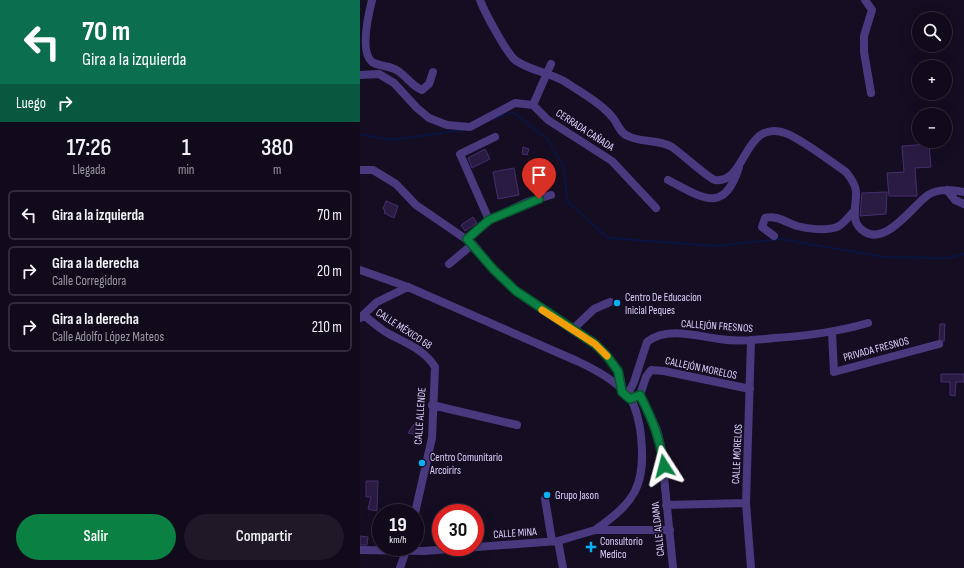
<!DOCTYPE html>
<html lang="es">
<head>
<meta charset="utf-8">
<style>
	:root { --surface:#100a1a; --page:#1e1827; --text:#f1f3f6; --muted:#9c9aa2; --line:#302b39; --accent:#0b8043 }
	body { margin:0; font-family:"Sofia Sans Condensed",sans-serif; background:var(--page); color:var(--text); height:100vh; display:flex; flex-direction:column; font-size:15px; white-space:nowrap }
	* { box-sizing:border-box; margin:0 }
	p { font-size:13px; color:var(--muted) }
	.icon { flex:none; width:22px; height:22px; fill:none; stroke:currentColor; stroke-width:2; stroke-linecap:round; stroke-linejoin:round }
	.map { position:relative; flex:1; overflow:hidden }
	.side { display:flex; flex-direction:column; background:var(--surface); width:360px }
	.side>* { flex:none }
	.banner { background:#0b6e4f; color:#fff; overflow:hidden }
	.controls { position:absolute; left:552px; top:12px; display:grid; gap:8px }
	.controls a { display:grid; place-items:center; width:40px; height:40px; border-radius:50%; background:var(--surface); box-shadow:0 4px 16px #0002,0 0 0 1px var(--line); font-size:20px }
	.speed { position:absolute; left:12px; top:504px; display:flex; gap:8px; font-size:20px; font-weight:700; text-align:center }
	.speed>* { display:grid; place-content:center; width:52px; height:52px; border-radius:50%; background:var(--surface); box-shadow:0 4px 16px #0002,0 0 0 1px var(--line); line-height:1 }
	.speed small { font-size:10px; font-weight:400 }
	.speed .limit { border:6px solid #d22; background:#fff; color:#111 }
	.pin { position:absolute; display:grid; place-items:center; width:34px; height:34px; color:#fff; margin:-41px -17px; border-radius:50% 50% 50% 0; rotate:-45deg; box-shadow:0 0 4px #0007 }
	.pin .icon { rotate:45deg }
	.me { position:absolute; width:44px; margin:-22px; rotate:351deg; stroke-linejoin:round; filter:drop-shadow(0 0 3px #0008) }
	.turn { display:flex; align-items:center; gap:14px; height:84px; padding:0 16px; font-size:18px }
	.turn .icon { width:52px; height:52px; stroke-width:2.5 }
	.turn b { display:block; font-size:28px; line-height:34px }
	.then { display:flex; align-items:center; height:38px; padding:0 16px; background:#0003; gap:8px; font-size:15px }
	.eta { display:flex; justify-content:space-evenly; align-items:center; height:68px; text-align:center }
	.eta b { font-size:24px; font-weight:600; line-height:28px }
	.cta { display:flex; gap:8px; margin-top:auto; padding:8px 16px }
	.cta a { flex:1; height:46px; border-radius:24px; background:var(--accent); color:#fff; font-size:16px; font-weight:600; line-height:46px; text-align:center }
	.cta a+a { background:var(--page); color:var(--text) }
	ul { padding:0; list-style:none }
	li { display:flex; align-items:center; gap:12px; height:50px; margin:0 8px 6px; padding:0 8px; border:2px solid var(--line); border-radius:6px }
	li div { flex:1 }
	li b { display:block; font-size:15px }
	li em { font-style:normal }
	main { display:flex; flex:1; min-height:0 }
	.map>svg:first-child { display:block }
</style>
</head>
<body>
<main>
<section class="side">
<div class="banner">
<div class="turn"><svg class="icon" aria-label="left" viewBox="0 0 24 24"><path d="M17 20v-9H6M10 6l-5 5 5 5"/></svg><div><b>70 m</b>Gira a la izquierda</div></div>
<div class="then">Luego<svg class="icon" aria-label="right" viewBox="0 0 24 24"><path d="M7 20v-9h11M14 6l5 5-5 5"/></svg></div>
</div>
<div class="eta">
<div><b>17:26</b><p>Llegada</p></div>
<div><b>1</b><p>min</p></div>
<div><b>380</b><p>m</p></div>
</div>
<ul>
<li><svg class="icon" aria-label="left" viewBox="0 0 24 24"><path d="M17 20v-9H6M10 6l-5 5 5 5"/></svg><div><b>Gira a la izquierda</b></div><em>70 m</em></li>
<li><svg class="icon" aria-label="right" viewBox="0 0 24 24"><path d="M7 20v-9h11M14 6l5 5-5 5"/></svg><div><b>Gira a la derecha</b><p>Calle Corregidora</p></div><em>20 m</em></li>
<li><svg class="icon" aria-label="right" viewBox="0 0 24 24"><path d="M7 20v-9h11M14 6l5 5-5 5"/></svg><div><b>Gira a la derecha</b><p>Calle Adolfo López Mateos</p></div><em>210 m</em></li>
</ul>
<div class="cta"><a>Salir</a><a>Compartir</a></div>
</section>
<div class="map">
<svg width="604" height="568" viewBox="0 0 604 568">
	<rect width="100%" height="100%" fill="#150e22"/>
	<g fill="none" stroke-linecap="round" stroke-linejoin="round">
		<path stroke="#0b143f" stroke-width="2" d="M 130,120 L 153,112 L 188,140 L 204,167 L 207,201 L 248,238 L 356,246 L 421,239 L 524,257 L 588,258 L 604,254
			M 0,134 L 31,140 L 104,130"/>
	</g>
	<path fill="#2a1b43" stroke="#462d6e" d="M 569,144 L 571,167 L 555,168 L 557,196 L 529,196 L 527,173 L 544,172 L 542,146 Z
		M 163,147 L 169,149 L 167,155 L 162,154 Z
		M 125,149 L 130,159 L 112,168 L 108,158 Z
		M 154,168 L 159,195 L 138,199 L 133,172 Z
		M 527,192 L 526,214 L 500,216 L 502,193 Z
		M 26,201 L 38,206 L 34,218 L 24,213 L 25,210 L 23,209 Z
		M 113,217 L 117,223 L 105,231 L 101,225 Z
		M 580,324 L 585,324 L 584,342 L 579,339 Z
		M 581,374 L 604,374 L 604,382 L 596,382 L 595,396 L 590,395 L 590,382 L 581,382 Z
		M 54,424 L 61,424 L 59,435 L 48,433 Z
		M 6,481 L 18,481 L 17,511 L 8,509 L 11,497 L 6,497 Z
		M 0,536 L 8,537 L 7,545 L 0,545 Z"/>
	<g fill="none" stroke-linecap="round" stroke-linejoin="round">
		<path stroke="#493a80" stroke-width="8" d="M 12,0 C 8,16 0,52 12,62 C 20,67 30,65 38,71 C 47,77 52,86 62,90 L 69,84 L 73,72
			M 120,0 C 125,13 146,52 155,60 C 170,71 192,73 207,83 C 222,93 242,104 253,118 C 258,124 260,133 268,136 C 282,143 298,139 312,147 C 321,153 349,179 355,180 C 387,184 383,119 425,133 C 442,139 471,162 486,172 C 491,178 495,184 496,191 C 497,204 490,220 501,229 C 524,250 552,206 568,195 C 579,188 592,190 604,192
			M 505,0 L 512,10 L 504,36 L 504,52 L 511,93
			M 0,75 L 19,74 L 34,83 L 57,108 L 69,118 L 87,125 L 110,127 L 155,103 L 173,105 L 188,120 L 252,161 L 296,208
			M 173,105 L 191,64
			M 0,170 L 13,170 L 36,184 L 56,205 L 113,244 L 134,270 L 156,291 L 235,345 L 247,356 L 259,371 L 263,392
			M 308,180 C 341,197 364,216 379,167
			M 587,190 L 595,200 L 604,204
			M 129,220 L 100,154 L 135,137
			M 414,236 L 402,227 L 405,218 C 417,215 425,222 437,226 C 448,229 466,231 477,227 C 484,224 490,215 495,210
			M 107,239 L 129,220 L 167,202 L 191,195
			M 89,264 L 113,244
			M 0,270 L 48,287 L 217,361 C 236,370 257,381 270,398 C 276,407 280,425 281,436 C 286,486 275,502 235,530
			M 4,315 C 12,322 20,329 29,334 C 46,343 65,350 75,367 L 72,438 L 55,513
			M 0,318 L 17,302 L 48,287
			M 212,330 L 234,309 L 250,302
			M 472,333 L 474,372 L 579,344
			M 391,340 L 386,503 L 391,568
			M 280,395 L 297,430 L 301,446 L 313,568
			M 280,395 L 286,377 L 291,370 L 304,371 L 390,389
			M 267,396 L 274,382 L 287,342 C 306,326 337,336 359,339 C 377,342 396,340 414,338 C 446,336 477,332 508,323
			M 72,405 L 157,425
			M 185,499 L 192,541
			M 306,505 L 386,503
			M 198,541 L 203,568
			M 0,550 L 64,551 L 198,541 L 235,530 L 310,530
			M 40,568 L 47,548"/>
	</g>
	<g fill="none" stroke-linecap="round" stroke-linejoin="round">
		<defs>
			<path id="route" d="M 179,199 L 129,220 L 107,239 L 134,270 L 156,291 L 235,344 L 247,356 L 258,371 L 262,392 L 270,399 L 280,395 C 294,423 299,436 304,466"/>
		</defs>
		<use href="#route" stroke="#07532c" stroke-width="10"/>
		<use href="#route" stroke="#0b8043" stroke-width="7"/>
		<path stroke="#f59e0b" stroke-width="7" d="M 182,310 L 235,344 L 247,356"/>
	</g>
	<g fill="#06b2f5" stroke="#150e22" stroke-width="1.5">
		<circle cx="257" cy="303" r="4"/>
		<circle cx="62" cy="463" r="4"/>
		<circle cx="187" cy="495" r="4"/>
		<path d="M229 541h4v4h4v4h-4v4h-4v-4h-4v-4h4z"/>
	</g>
	<g text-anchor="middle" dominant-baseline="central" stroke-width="3" stroke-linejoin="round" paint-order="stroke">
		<g font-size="11" fill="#ded1fe" stroke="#150e22">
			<text transform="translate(225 130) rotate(33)">CERRADA CAÑADA</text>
			<text transform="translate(357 326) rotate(4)">CALLEJÓN FRESNOS</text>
			<text transform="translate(44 329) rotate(33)">CALLE MÉXICO 68</text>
			<text transform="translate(516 349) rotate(-15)">PRIVADA FRESNOS</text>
			<text transform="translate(341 368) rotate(12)">CALLEJÓN MORELOS</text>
			<text transform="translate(60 416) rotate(-86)">CALLE ALLENDE</text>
			<text transform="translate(377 454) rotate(-87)">CALLE MORELOS</text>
			<text transform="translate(298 529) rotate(-96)">CALLE ALDAMA</text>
			<text transform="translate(155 533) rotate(-4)">CALLE MINA</text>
		</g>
		<g font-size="11" fill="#ded1fe" stroke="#150e22" text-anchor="start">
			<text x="265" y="297">Centro De Educacion<tspan x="265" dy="13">Inicial Peques</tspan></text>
			<text x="70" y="457">Centro Comunitario<tspan x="70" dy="13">Arcoirirs</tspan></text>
			<text x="195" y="495">Grupo Jason</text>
			<text x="240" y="541">Consultorio<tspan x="240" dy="13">Medico</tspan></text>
		</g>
	</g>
</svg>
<div class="controls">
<a><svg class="icon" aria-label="search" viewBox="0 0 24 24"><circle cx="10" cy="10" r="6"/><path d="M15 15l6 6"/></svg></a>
<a>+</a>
<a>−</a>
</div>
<div class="speed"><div>19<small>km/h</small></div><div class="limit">30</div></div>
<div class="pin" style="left:179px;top:199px;background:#d93025"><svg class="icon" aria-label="arrive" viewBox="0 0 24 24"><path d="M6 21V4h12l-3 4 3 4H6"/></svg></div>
<svg class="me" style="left:304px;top:466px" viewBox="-20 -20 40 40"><path d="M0-17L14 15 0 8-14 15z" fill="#0b8043" stroke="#fff" stroke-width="4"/></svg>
</div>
</main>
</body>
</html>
